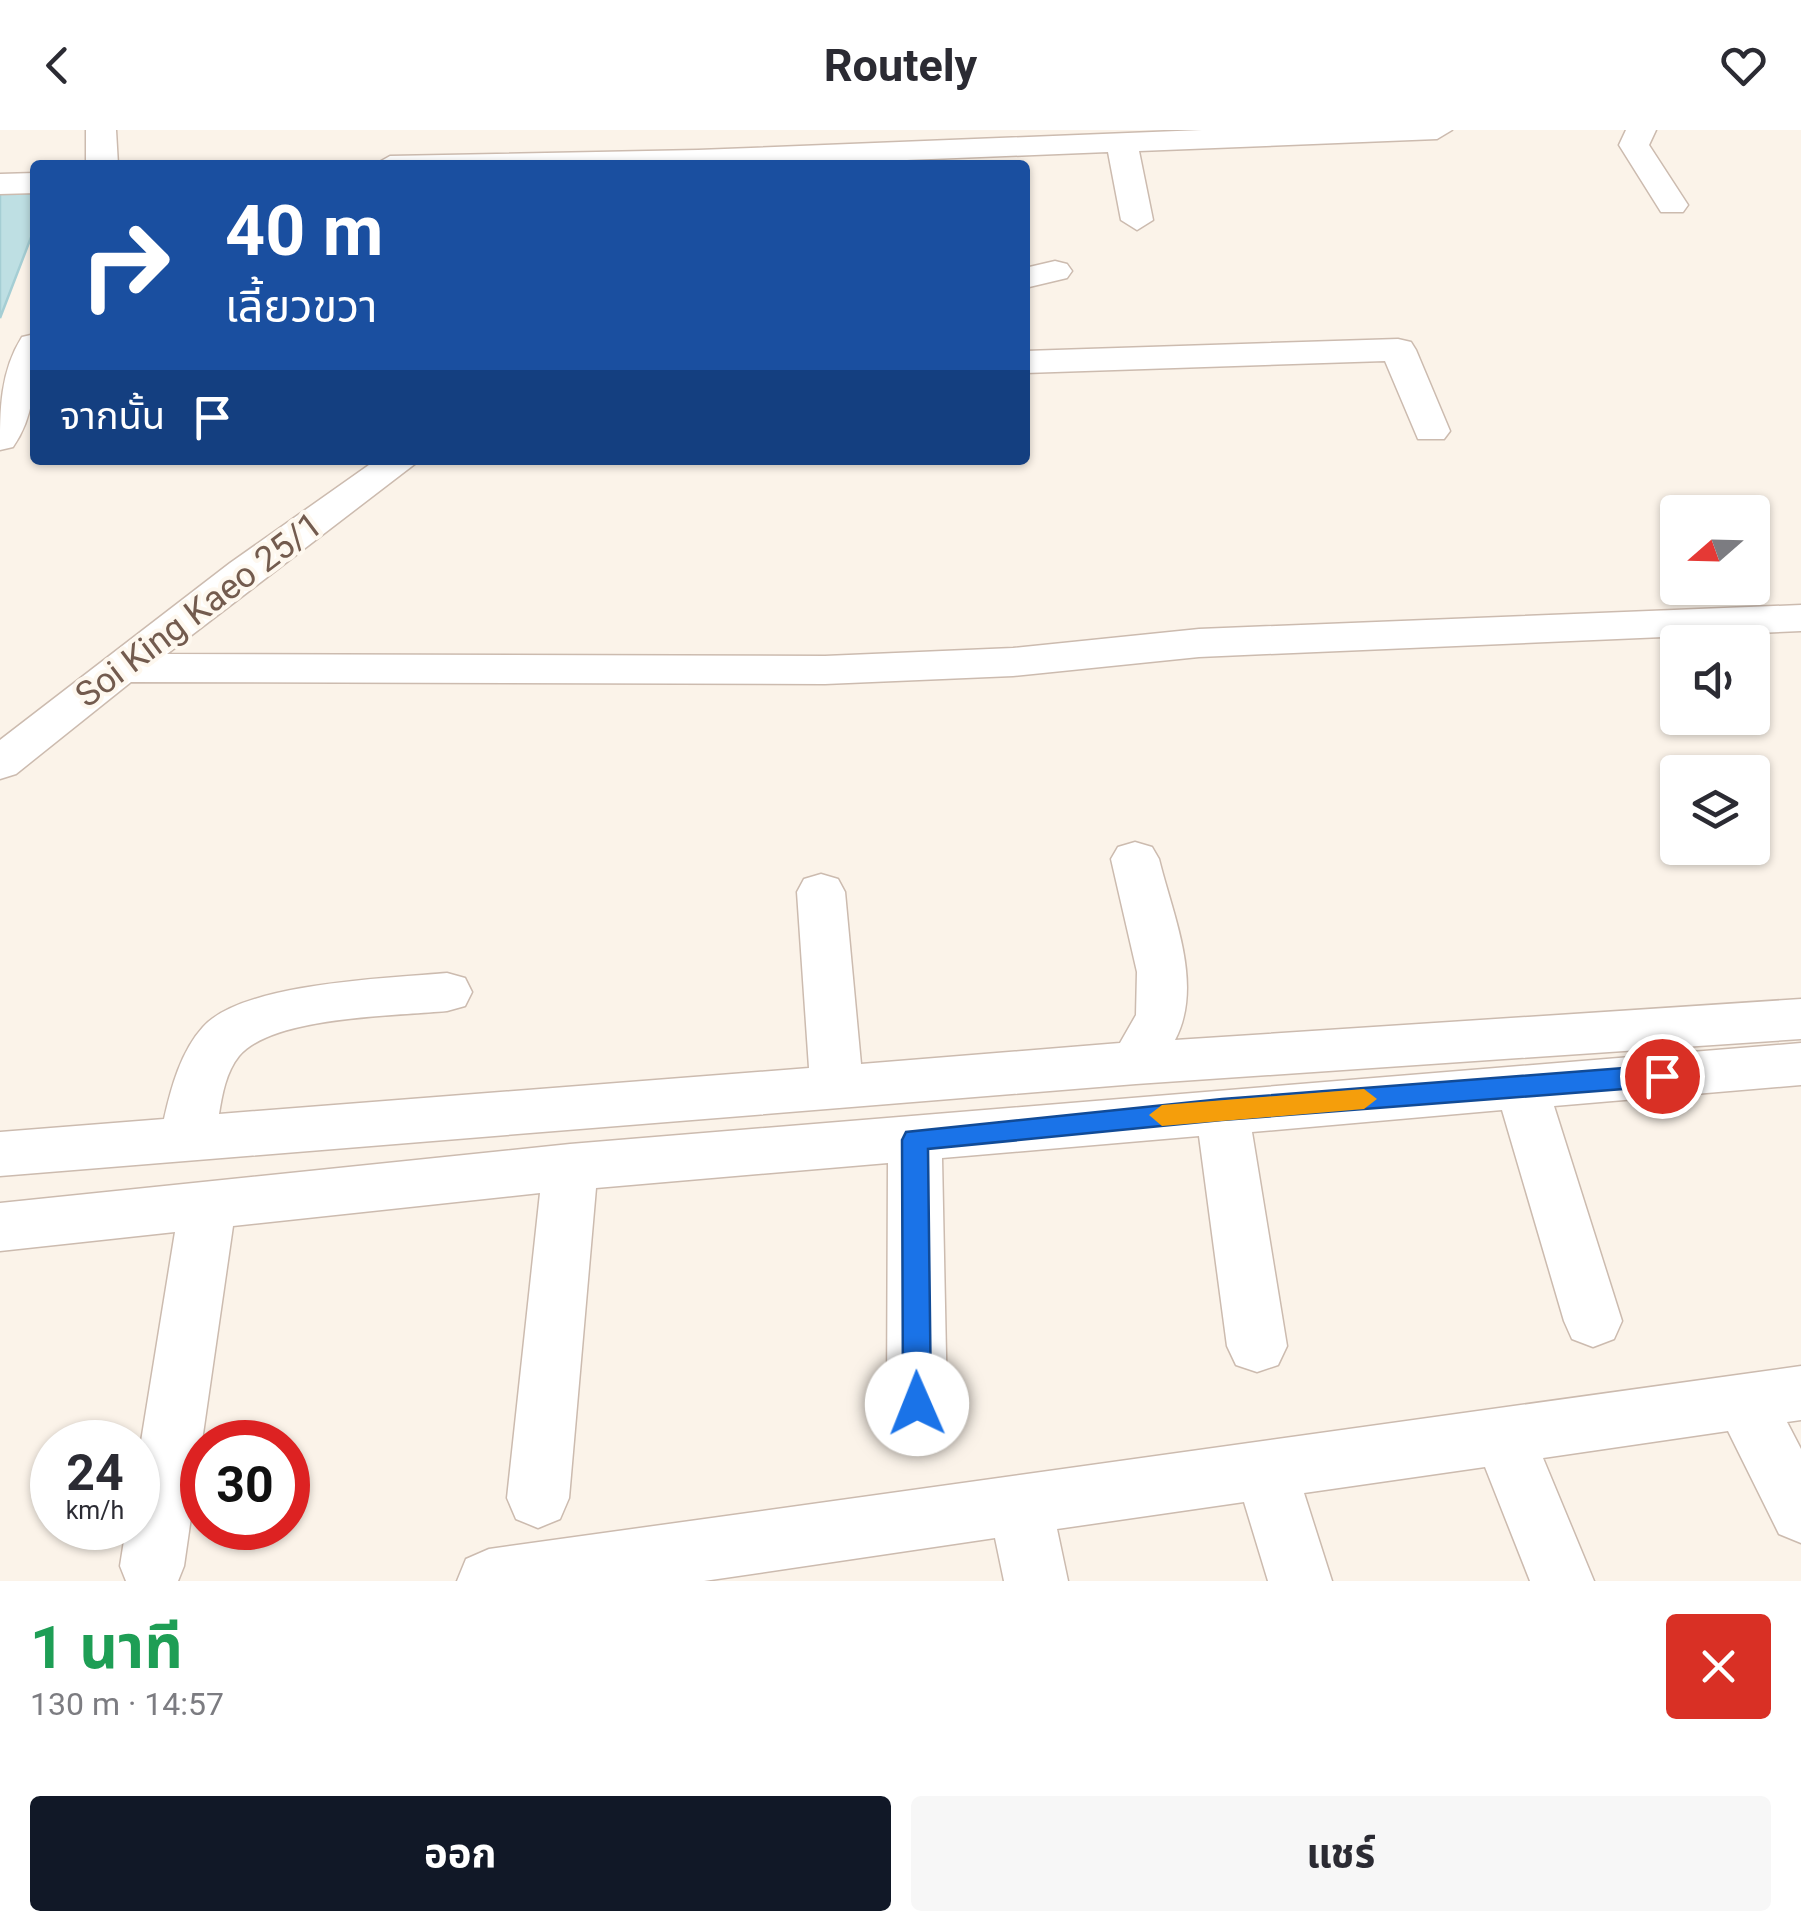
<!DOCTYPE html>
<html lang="th">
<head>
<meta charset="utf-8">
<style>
	:root { --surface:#fff; --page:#f7f7f7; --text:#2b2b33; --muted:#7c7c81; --accent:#111827 }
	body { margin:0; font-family:Roboto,"Noto Sans Thai",sans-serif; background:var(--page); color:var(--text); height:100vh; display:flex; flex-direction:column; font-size:38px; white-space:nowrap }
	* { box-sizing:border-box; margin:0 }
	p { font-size:32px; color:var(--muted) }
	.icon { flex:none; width:55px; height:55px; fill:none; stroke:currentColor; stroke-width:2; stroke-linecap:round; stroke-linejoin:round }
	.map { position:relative; height:1451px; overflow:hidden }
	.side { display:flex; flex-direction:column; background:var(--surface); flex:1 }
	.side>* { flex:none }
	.guide { position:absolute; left:30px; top:30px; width:1000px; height:305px; border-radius:10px; box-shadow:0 2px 8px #0004; background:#1a4fa0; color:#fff; overflow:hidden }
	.needle { width:65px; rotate:250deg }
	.tools { position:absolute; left:1660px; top:365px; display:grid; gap:20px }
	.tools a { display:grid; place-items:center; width:110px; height:110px; border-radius:10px; background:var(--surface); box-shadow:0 2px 8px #0004; font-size:50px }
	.speed { position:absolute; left:30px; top:1290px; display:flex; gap:20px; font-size:50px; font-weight:700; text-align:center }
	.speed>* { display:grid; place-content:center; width:130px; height:130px; border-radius:50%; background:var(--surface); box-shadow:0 2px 8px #0004; line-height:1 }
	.speed small { font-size:25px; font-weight:400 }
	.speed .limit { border:15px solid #d22; background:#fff; color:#111 }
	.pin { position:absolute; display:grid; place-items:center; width:85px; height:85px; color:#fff; margin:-42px; border:5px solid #fff; border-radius:50%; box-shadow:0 2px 10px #0007 }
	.me { position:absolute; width:110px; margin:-55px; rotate:359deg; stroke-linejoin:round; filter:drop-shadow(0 0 8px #0008) }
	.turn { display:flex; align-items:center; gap:35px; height:210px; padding:0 30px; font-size:45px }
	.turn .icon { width:130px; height:130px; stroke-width:2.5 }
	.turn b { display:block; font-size:70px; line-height:85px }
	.then { display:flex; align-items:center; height:95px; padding:0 30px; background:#0003; gap:20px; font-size:38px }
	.round { display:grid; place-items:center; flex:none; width:105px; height:105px; border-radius:10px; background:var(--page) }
	.summary { display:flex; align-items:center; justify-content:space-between; height:170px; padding:0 30px }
	h1 { font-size:60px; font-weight:700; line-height:75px; color:#1e9e55 }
	.button { display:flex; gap:20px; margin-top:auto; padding:20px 30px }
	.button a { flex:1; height:115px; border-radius:10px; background:var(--accent); color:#fff; font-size:40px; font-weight:700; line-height:115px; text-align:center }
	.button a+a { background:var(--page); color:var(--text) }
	header { display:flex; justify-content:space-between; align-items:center; height:130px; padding:0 30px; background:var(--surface); font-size:45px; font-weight:700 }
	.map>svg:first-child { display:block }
</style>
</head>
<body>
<header><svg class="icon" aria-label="back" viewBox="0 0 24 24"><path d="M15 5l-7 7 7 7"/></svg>Routely<svg class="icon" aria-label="heart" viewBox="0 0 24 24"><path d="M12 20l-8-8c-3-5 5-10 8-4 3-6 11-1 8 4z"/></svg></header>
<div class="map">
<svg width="1801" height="1451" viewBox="0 0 1801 1451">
	<rect width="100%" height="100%" fill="#fbf3e9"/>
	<path fill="#bedfe3" stroke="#a5ced4" stroke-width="2.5" d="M 0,61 L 35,64 L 35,97 L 0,188 Z"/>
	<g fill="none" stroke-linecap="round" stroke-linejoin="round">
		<defs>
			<path id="minor" d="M 86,0 L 116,0 L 118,35 L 86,35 Z
				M 1202,0 L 1452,0 L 1437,9 L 1139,21 L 1153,90 L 1137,100 L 1121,90 L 1108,22 L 783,35 L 374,35 L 390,26 L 698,20 Z
				M 1626,0 L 1656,0 L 1649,15 L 1688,75 L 1683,82 L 1661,82 L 1619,15 Z
				M 35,43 L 35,63 L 0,64 L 0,44 Z
				M 1055,131 L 1067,134 L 1072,141 L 1067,148 L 1025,158 L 1025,138 Z
				M 35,204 C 35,244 37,283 13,317 L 0,320 C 0,280 0,242 22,207 Z
				M 1398,209 L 1411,212 L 1416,220 L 1450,301 L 1444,309 L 1418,309 L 1385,231 L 1025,243 L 1025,221 Z
				M 376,330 L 420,330 L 167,524 L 825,526 L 1013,518 L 1199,499 L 1801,475 L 1801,501 L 1199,527 L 1013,546 L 825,554 L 131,552 L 16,644 L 0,649 L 0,610 L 230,433 Z
				M 1135,712 L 1152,717 L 1159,729 C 1173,786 1204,855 1175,910 L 1801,869 L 1801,909 L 1136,954 L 0,1046 L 0,1002 L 164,989 C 171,958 181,921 203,897 C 242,853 389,848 447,843 L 465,848 L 472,862 L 465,876 L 447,881 C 396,886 273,886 239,926 C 226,942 222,965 219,984 L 809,938 L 797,762 L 804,749 L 821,744 L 838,749 L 845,762 L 861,934 L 1120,913 L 1136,885 L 1137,842 L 1111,729 L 1118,717 Z
				M 1801,913 L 1801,955 L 1554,976 L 1622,1191 L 1614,1209 L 1593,1217 L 1572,1209 L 1564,1191 L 1502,980 L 1252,1002 L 1287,1216 L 1278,1235 L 1257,1242 L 1236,1235 L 1227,1216 L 1199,1006 L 942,1028 L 947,1274 L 938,1294 L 917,1302 L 896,1294 L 887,1274 L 888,1033 L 596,1058 L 569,1368 L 560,1389 L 538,1398 L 516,1389 L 507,1368 L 540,1063 L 233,1096 L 184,1436 L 178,1451 L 126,1451 L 120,1436 L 126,1398 L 138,1398 L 138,1330 L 175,1102 L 0,1121 L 0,1073 L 570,1014 Z
				M 1801,1236 L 1801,1290 L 1787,1292 L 1801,1319 L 1801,1413 L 1779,1404 L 1728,1301 L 1543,1328 L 1594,1451 L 1530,1451 L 1485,1337 L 1304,1363 L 1332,1451 L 1268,1451 L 1244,1372 L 1057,1399 L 1068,1451 L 1004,1451 L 995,1408 L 704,1451 L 457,1451 L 466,1429 L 489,1419 Z"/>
		</defs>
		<use href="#minor" stroke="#ccbbaf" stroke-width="3"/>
		<use href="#minor" fill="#fff" fill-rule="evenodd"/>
	</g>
	<path fill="#1a73e8" stroke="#114b97" stroke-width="2.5" d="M 1662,935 L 1674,946 L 1662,956 L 1222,990 L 928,1019 L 931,1274 L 927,1283 L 917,1287 L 907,1283 L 903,1274 L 902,1010 L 906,1002 L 1222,969 Z"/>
	<path fill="#f59e0b" d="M 1364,959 L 1377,969 L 1364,979 L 1162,996 L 1149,985 L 1162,975 Z"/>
	<g text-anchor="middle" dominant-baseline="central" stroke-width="8" stroke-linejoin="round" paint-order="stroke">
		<g font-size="35" fill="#735b4e" stroke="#fef8ef">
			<text transform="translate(199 480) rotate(-37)">Soi King Kaeo 25/1</text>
		</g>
	</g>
</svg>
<div class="tools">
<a><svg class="needle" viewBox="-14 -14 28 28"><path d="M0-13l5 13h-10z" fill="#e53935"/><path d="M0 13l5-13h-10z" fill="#7c7c81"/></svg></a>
<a><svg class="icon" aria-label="sound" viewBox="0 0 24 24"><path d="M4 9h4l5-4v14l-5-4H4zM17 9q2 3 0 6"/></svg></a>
<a><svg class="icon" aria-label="layers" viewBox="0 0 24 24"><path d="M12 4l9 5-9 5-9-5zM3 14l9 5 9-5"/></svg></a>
</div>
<div class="speed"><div>24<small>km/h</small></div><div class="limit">30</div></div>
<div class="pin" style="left:1662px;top:946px;background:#d93025"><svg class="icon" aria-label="arrive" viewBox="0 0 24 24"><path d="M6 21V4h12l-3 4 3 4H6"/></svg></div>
<svg class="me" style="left:917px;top:1274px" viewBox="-20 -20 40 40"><circle r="19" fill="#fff"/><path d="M0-13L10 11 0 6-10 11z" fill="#1a73e8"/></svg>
<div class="guide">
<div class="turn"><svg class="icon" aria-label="right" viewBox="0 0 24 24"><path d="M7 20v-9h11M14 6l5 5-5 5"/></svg><div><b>40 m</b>เลี้ยวขวา</div></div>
<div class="then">จากนั้น<svg class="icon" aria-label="arrive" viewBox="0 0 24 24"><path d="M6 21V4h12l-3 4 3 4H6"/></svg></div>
</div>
</div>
<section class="side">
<div class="summary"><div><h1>1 นาที</h1><p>130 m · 14:57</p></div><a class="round" style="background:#d93025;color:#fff"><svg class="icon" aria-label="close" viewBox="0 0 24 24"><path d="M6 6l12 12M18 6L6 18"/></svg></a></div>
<div class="button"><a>ออก</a><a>แชร์</a></div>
</section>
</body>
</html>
